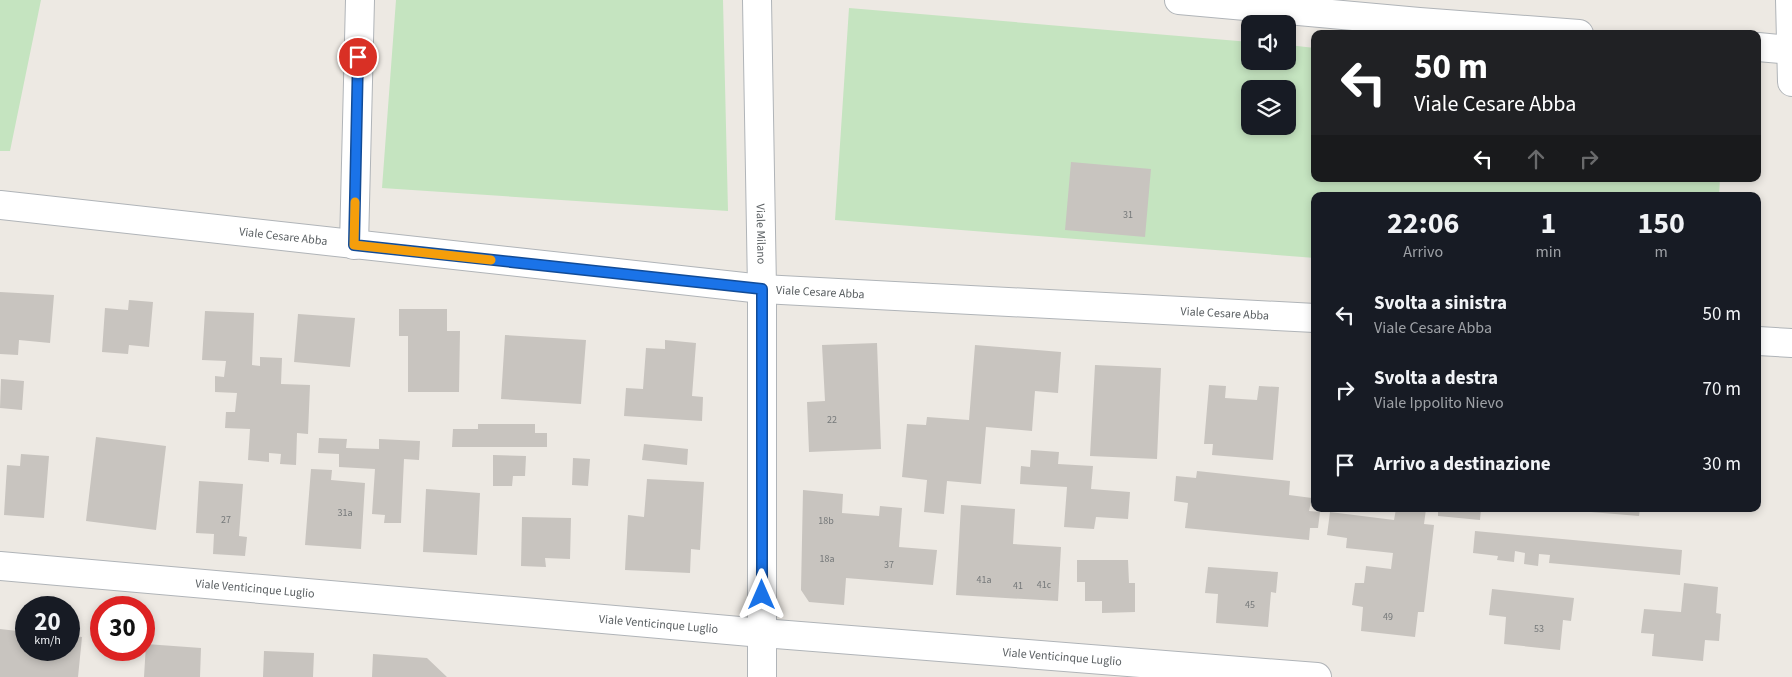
<!DOCTYPE html>
<html lang="it">
<head>
<meta charset="utf-8">
<style>
	:root { --surface:#171b24; --page:#242831; --text:#f1f3f6; --muted:#9ea1a6 }
	body { margin:0; font-family:"Source Sans 3",sans-serif; background:var(--page); color:var(--text); height:100vh; display:flex; flex-direction:column; font-size:19px; white-space:nowrap }
	* { box-sizing:border-box; margin:0 }
	p { font-size:16px; color:var(--muted) }
	.icon { flex:none; width:28px; height:28px; fill:none; stroke:currentColor; stroke-width:2; stroke-linecap:round; stroke-linejoin:round }
	.map { position:relative; flex:1; overflow:hidden }
	.details { position:absolute; left:1311px; top:192px; width:450px; height:320px; display:flex; flex-direction:column; background:var(--surface); border-radius:10px; box-shadow:0 2px 8px #0003 }
	.details>* { flex:none }
	.guide { position:absolute; left:1311px; top:30px; width:450px; height:152px; border-radius:10px; box-shadow:0 2px 8px #0003; background:#202124; color:#fff; overflow:hidden }
	.fabs { position:absolute; left:1241px; top:15px; display:grid; gap:10px }
	.fabs a { display:grid; place-items:center; width:55px; height:55px; border-radius:10px; background:var(--surface); box-shadow:0 2px 8px #0003; font-size:25px }
	.speed { position:absolute; left:15px; top:596px; display:flex; gap:10px; font-size:25px; font-weight:700; text-align:center }
	.speed>* { display:grid; place-content:center; width:65px; height:65px; border-radius:50%; background:var(--surface); box-shadow:0 2px 8px #0003; line-height:1 }
	.speed small { font-size:12px; font-weight:400 }
	.speed .limit { border:8px solid #d22; background:#fff; color:#111 }
	.pin { position:absolute; display:grid; place-items:center; width:42px; height:42px; color:#fff; margin:-21px; border:2px solid #fff; border-radius:50%; box-shadow:0 1px 5px #0007 }
	.me { position:absolute; width:55px; margin:-28px; rotate:0deg; stroke-linejoin:round; filter:drop-shadow(0 0 4px #0008) }
	.turn { display:flex; align-items:center; gap:18px; height:105px; padding:0 20px; font-size:22px }
	.turn .icon { width:65px; height:65px; stroke-width:2.5 }
	.turn b { display:block; font-size:35px; line-height:42px }
	.lanes { display:flex; align-items:center; height:48px; padding:0 20px; background:#0003; justify-content:center; gap:25px; direction:ltr }
	.lanes .off { opacity:.35 }
	.eta { display:flex; justify-content:space-evenly; align-items:center; height:85px; text-align:center }
	.eta b { font-size:30px; font-weight:700; line-height:35px }
	ul { padding:0; list-style:none }
	li { display:flex; align-items:center; gap:15px; height:75px; padding:0 20px }
	li div { flex:1 }
	li b { display:block; font-size:19px }
	li em { font-style:normal }
	.map>svg:first-child { display:block }
</style>
</head>
<body>
<div class="map">
<svg width="1792" height="677" viewBox="0 0 1792 677">
	<rect width="100%" height="100%" fill="#ede9e3"/>
	<path fill="#c5e4c0" fill-rule="evenodd" d="M 0,0 L 41,0 L 10,151 L 0,151 Z
		M 396,0 L 723,0 L 728,211 L 382,188 Z
		M 849,8 L 1250,42 L 1250,61 L 1288,61 L 1288,45 L 1315,48 L 1315,179 L 1720,179 L 1719,196 L 1315,196 L 1315,258 L 835,220 ZM 1250,89 L 1288,89 L 1288,126 L 1250,126 Z"/>
	<path fill="#c8c4bf" d="M 1071,162 L 1151,169 L 1145,237 L 1065,230 Z
		M 0,292 L 54,295 L 50,343 L 19,340 L 18,355 L 0,354 Z
		M 129,300 L 153,302 L 149,347 L 129,345 L 128,354 L 102,352 L 105,308 L 128,310 Z
		M 399,309 L 447,309 L 447,331 L 460,331 L 459,392 L 408,392 L 408,336 L 399,336 Z
		M 205,311 L 254,313 L 252,365 L 260,366 L 260,357 L 282,358 L 281,384 L 310,385 L 308,434 L 297,433 L 296,465 L 280,464 L 281,454 L 269,453 L 269,462 L 248,460 L 250,429 L 225,428 L 226,412 L 235,412 L 237,393 L 215,392 L 215,376 L 224,377 L 226,361 L 202,360 Z
		M 298,314 L 355,318 L 350,367 L 294,362 Z
		M 505,335 L 586,340 L 581,404 L 501,399 Z
		M 665,340 L 696,343 L 692,396 L 703,397 L 702,421 L 624,416 L 626,388 L 643,389 L 646,348 L 665,349 Z
		M 877,343 L 881,449 L 809,452 L 807,402 L 825,401 L 822,345 Z
		M 975,345 L 1061,352 L 1058,393 L 1035,391 L 1032,431 L 986,427 L 981,484 L 947,481 L 944,514 L 924,512 L 927,480 L 902,477 L 907,424 L 926,425 L 927,417 L 969,420 Z
		M 1095,365 L 1161,368 L 1157,459 L 1090,456 Z
		M 1,379 L 24,381 L 22,410 L 0,408 Z
		M 1209,385 L 1226,386 L 1225,398 L 1257,400 L 1259,386 L 1279,387 L 1273,460 L 1212,455 L 1213,444 L 1204,444 Z
		M 478,424 L 535,424 L 535,433 L 547,433 L 547,447 L 452,447 L 453,429 L 478,429 Z
		M 96,437 L 166,446 L 156,530 L 86,521 Z
		M 319,438 L 347,439 L 346,448 L 379,449 L 379,439 L 420,441 L 419,460 L 404,459 L 401,523 L 384,523 L 385,515 L 372,514 L 375,469 L 339,467 L 339,454 L 318,453 Z
		M 644,444 L 688,449 L 687,465 L 642,460 Z
		M 1031,450 L 1059,452 L 1058,464 L 1093,466 L 1091,489 L 1130,492 L 1128,519 L 1096,517 L 1094,529 L 1064,527 L 1067,487 L 1020,484 L 1021,466 L 1030,467 Z
		M 21,454 L 49,456 L 44,518 L 4,515 L 7,465 L 20,466 Z
		M 493,455 L 526,456 L 525,476 L 513,476 L 512,486 L 493,486 Z
		M 573,458 L 590,459 L 588,486 L 572,485 Z
		M 1313,466 L 1315,466 L 1315,498 L 1312,498 Z
		M 311,469 L 332,470 L 331,480 L 365,483 L 361,549 L 305,545 Z
		M 1197,471 L 1290,481 L 1289,495 L 1312,498 L 1309,511 L 1320,512 L 1318,528 L 1310,528 L 1309,540 L 1185,528 L 1188,503 L 1174,501 L 1176,476 L 1196,478 Z
		M 647,479 L 704,482 L 700,550 L 691,549 L 690,573 L 625,570 L 628,515 L 644,517 Z
		M 199,481 L 243,484 L 239,536 L 247,537 L 245,556 L 213,554 L 214,534 L 196,533 Z
		M 426,489 L 480,493 L 477,555 L 423,552 Z
		M 803,490 L 843,494 L 842,513 L 879,516 L 880,506 L 902,508 L 899,547 L 937,550 L 933,585 L 846,578 L 844,605 L 809,602 L 801,590 Z
		M 961,505 L 1015,509 L 1013,544 L 1061,547 L 1058,601 L 956,595 Z
		M 1396,509 L 1426,509 L 1424,524 L 1434,525 L 1424,612 L 1418,612 L 1415,637 L 1361,631 L 1363,607 L 1352,605 L 1355,583 L 1364,583 L 1366,566 L 1391,569 L 1393,553 L 1346,548 L 1347,538 L 1327,535 L 1330,512 L 1394,520 Z
		M 1438,509 L 1481,509 L 1480,520 L 1438,516 Z
		M 1591,509 L 1640,509 L 1639,516 L 1591,512 Z
		M 522,517 L 571,518 L 570,559 L 545,558 L 546,567 L 521,566 Z
		M 1475,531 L 1682,550 L 1680,575 L 1549,563 L 1550,555 L 1539,554 L 1538,566 L 1524,564 L 1525,553 L 1515,551 L 1514,562 L 1497,560 L 1498,556 L 1473,553 Z
		M 1077,560 L 1128,560 L 1129,583 L 1135,583 L 1135,612 L 1102,613 L 1102,601 L 1085,601 L 1085,582 L 1077,582 Z
		M 1208,567 L 1278,572 L 1276,593 L 1271,592 L 1268,627 L 1216,623 L 1218,594 L 1205,593 Z
		M 1684,583 L 1718,587 L 1716,613 L 1721,614 L 1719,641 L 1705,640 L 1703,661 L 1652,656 L 1654,634 L 1641,633 L 1644,609 L 1681,612 Z
		M 1492,589 L 1574,598 L 1571,621 L 1563,620 L 1560,650 L 1504,644 L 1506,617 L 1489,615 Z
		M 0,629 L 26,632 L 26,650 L 69,650 L 69,635 L 82,637 L 78,677 L 0,677 Z
		M 146,644 L 201,648 L 200,677 L 144,677 Z
		M 264,651 L 314,653 L 313,677 L 263,677 Z
		M 373,654 L 427,658 L 447,677 L 372,677 Z"/>
	<g fill="none" stroke-linecap="round" stroke-linejoin="round">
		<defs>
			<g id="minor">
				<path id="s1" d="M 757,0 L 762,289 L 762,677"/>
				<path d="M 1179,0 L 1419,22 L 1579,34"/>
				<path d="M 1790,0 L 1792,82"/>
				<path d="M 1758,47 L 1792,50"/>
				<path id="s2" d="M 0,205 L 762,289 L 1315,318"/>
				<path d="M 354,245 L 360,0"/>
				<path d="M 1758,341 L 1792,343"/>
				<path id="s3" d="M 0,566 L 762,633 L 1317,677"/>
			</g>
		</defs>
		<use href="#minor" stroke="#b0b4b8" stroke-width="30"/>
		<use href="#minor" stroke="#fff" stroke-width="28"/>
	</g>
	<g fill="none" stroke-linecap="round" stroke-linejoin="round">
		<defs>
			<path id="route" d="M 358,57 L 354,245 L 762,289 L 762,595"/>
		</defs>
		<use href="#route" stroke="#114b97" stroke-width="12"/>
		<use href="#route" stroke="#1a73e8" stroke-width="9"/>
		<path stroke="#f59e0b" stroke-width="9" d="M 355,202 L 354,245 L 491,260"/>
	</g>
	<g text-anchor="middle" dominant-baseline="central" stroke-width="4" stroke-linejoin="round" paint-order="stroke">
		<g font-size="10" fill="#76797a">
			<text x="1128" y="215">31</text>
			<text x="832" y="420">22</text>
			<text x="345" y="513">31a</text>
			<text x="226" y="520">27</text>
			<text x="826" y="521">18b</text>
			<text x="827" y="559">18a</text>
			<text x="889" y="565">37</text>
			<text x="984" y="580">41a</text>
			<text x="1044" y="585">41c</text>
			<text x="1018" y="586">41</text>
			<text x="1250" y="605">45</text>
			<text x="1388" y="617">49</text>
			<text x="1539" y="629">53</text>
		</g>
		<g font-size="12" fill="#5b6063" stroke="#fff">
			<text stroke="none"><textPath href="#s1" startOffset="234">Viale Milano</textPath></text>
			<text stroke="none"><textPath href="#s2" startOffset="285">Viale Cesare Abba</textPath></text>
			<text stroke="none"><textPath href="#s2" startOffset="825">Viale Cesare Abba</textPath></text>
			<text stroke="none"><textPath href="#s2" startOffset="1230">Viale Cesare Abba</textPath></text>
			<text stroke="none"><textPath href="#s3" startOffset="256">Viale Venticinque Luglio</textPath></text>
			<text stroke="none"><textPath href="#s3" startOffset="661">Viale Venticinque Luglio</textPath></text>
			<text stroke="none"><textPath href="#s3" startOffset="1066">Viale Venticinque Luglio</textPath></text>
		</g>
	</g>
</svg>
<div class="fabs">
<a><svg class="icon" aria-label="sound" viewBox="0 0 24 24"><path d="M4 9h4l5-4v14l-5-4H4zM17 9q2 3 0 6"/></svg></a>
<a><svg class="icon" aria-label="layers" viewBox="0 0 24 24"><path d="M12 4l9 5-9 5-9-5zM3 14l9 5 9-5"/></svg></a>
</div>
<div class="speed"><div>20<small>km/h</small></div><div class="limit">30</div></div>
<div class="pin" style="left:358px;top:57px;background:#d93025"><svg class="icon" aria-label="arrive" viewBox="0 0 24 24"><path d="M6 21V4h12l-3 4 3 4H6"/></svg></div>
<svg class="me" style="left:762px;top:595px" viewBox="-20 -20 40 40"><path d="M0-17L14 15 0 8-14 15z" fill="#1a73e8" stroke="#fff" stroke-width="4"/></svg>
<div class="guide">
<div class="turn"><svg class="icon" aria-label="left" viewBox="0 0 24 24"><path d="M17 20v-9H6M10 6l-5 5 5 5"/></svg><div><b>50 m</b>Viale Cesare Abba</div></div>
<div class="lanes"><svg class="icon" aria-label="left" viewBox="0 0 24 24"><path d="M17 20v-9H6M10 6l-5 5 5 5"/></svg><svg class="icon off" aria-label="ahead" viewBox="0 0 24 24"><path d="M12 20V5M6 11l6-6 6 6"/></svg><svg class="icon off" aria-label="right" viewBox="0 0 24 24"><path d="M7 20v-9h11M14 6l5 5-5 5"/></svg></div>
</div>
<section class="details">
<div class="eta">
<div><b>22:06</b><p>Arrivo</p></div>
<div><b>1</b><p>min</p></div>
<div><b>150</b><p>m</p></div>
</div>
<ul>
<li><svg class="icon" aria-label="left" viewBox="0 0 24 24"><path d="M17 20v-9H6M10 6l-5 5 5 5"/></svg><div><b>Svolta a sinistra</b><p>Viale Cesare Abba</p></div><em>50 m</em></li>
<li><svg class="icon" aria-label="right" viewBox="0 0 24 24"><path d="M7 20v-9h11M14 6l5 5-5 5"/></svg><div><b>Svolta a destra</b><p>Viale Ippolito Nievo</p></div><em>70 m</em></li>
<li><svg class="icon" aria-label="arrive" viewBox="0 0 24 24"><path d="M6 21V4h12l-3 4 3 4H6"/></svg><div><b>Arrivo a destinazione</b></div><em>30 m</em></li>
</ul>
</section>
</div>
</body>
</html>
